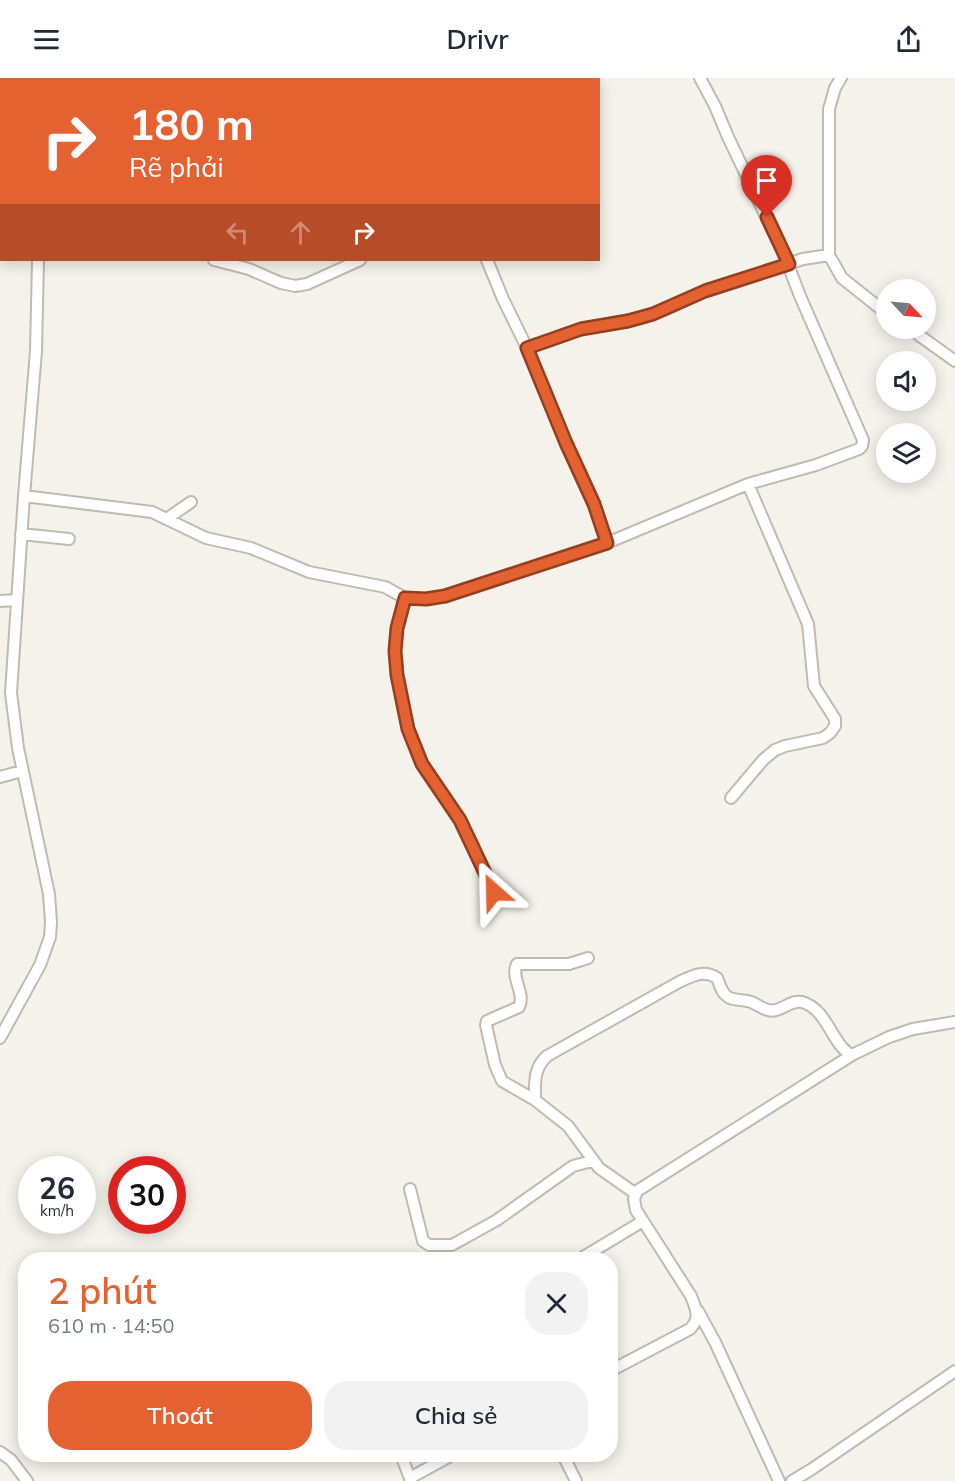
<!DOCTYPE html>
<html lang="vi">
<head>
<meta charset="utf-8">
<style>
	:root { --surface:#fff; --page:#f2f2f3; --text:#1f2937; --muted:#747a83; --accent:#e46132 }
	body { margin:0; font-family:Mulish,sans-serif; background:var(--page); color:var(--text); height:100vh; display:flex; flex-direction:column; font-size:22px; white-space:nowrap }
	* { box-sizing:border-box; margin:0 }
	p { font-size:20px; color:var(--muted) }
	.icon { flex:none; width:33px; height:33px; fill:none; stroke:currentColor; stroke-width:2; stroke-linecap:round; stroke-linejoin:round }
	.map { position:relative; flex:1; overflow:hidden }
	.panel { position:absolute; left:18px; top:1174px; width:600px; height:210px; display:flex; flex-direction:column; background:var(--surface); border-radius:24px; box-shadow:0 3px 15px #0003 }
	.panel>* { flex:none }
	.hud { position:absolute; left:0px; top:0px; width:600px; height:183px; box-shadow:0 3px 15px #0003; background:#e46132; color:#fff; overflow:hidden }
	.needle { width:39px; rotate:116deg }
	.controls { position:absolute; left:876px; top:201px; display:grid; gap:12px }
	.controls a { display:grid; place-items:center; width:60px; height:60px; border-radius:50%; background:var(--surface); box-shadow:0 3px 15px #0003; font-size:30px }
	.speed { position:absolute; left:18px; top:1078px; display:flex; gap:12px; font-size:30px; font-weight:700; text-align:center }
	.speed>* { display:grid; place-content:center; width:78px; height:78px; border-radius:50%; background:var(--surface); box-shadow:0 3px 15px #0003; line-height:1 }
	.speed small { font-size:15px; font-weight:400 }
	.speed .limit { border:9px solid #d22; background:#fff; color:#111 }
	.pin { position:absolute; display:grid; place-items:center; width:51px; height:51px; color:#fff; margin:-62px -26px; border-radius:50% 50% 50% 0; rotate:-45deg; box-shadow:0 0 6px #0007 }
	.pin .icon { rotate:45deg }
	.me { position:absolute; width:66px; margin:-33px; rotate:335deg; stroke-linejoin:round; filter:drop-shadow(0 0 4px #0008) }
	.turn { display:flex; align-items:center; gap:21px; height:126px; padding:0 30px; font-size:27px }
	.turn .icon { width:78px; height:78px; stroke-width:2.5 }
	.turn b { display:block; font-size:42px; line-height:51px }
	.lanes { display:flex; align-items:center; height:57px; padding:0 30px; background:#0003; justify-content:center; gap:30px; direction:ltr }
	.lanes .off { opacity:.35 }
	.round { display:grid; place-items:center; flex:none; width:63px; height:63px; border-radius:24px; background:var(--page) }
	.summary { display:flex; align-items:center; justify-content:space-between; height:102px; padding:0 30px }
	h1 { font-size:36px; font-weight:600; line-height:45px; color:var(--accent) }
	.cta { display:flex; gap:12px; margin-top:auto; padding:12px 30px }
	.cta a { flex:1; height:69px; border-radius:24px; background:var(--accent); color:#fff; font-size:24px; font-weight:600; line-height:69px; text-align:center }
	.cta a+a { background:var(--page); color:var(--text) }
	header { display:flex; justify-content:space-between; align-items:center; height:78px; padding:0 30px; background:var(--surface); font-size:27px; font-weight:600 }
	.map>svg:first-child { display:block }
</style>
</head>
<body>
<header><svg class="icon" aria-label="menu" viewBox="0 0 24 24"><path d="M4 6h16M4 12h16M4 18h16"/></svg>Drivr<svg class="icon" aria-label="share" viewBox="0 0 24 24"><path d="M12 15V3M7 8l5-5 5 5M5 13v7h14v-7"/></svg></header>
<div class="map">
<svg width="955" height="1403" viewBox="0 0 955 1403">
	<rect width="100%" height="100%" fill="#f4f2eb"/>
	<g fill="none" stroke-linecap="round" stroke-linejoin="round">
		<defs>
			<path id="minor" d="M 34,0 L 34,2
				M 841,0 L 835,10 L 829,31 L 829,177 L 842,200 L 886,235
				M 0,144 L 2,143
				M 214,182 L 249,191 L 281,205 L 295,208 L 307,206 L 360,182
				M 487,182 L 503,221 L 527,270 L 581,251 L 641,240 L 664,232 L 705,213 L 803,181 L 829,177
				M 909,250 L 955,283
				M 527,270 L 566,365 L 594,426 L 607,465
				M 24,418 L 152,434 L 206,460 L 251,470 L 309,494 L 385,509 L 405,520 L 397,551 L 395,573 L 397,597 L 408,651 L 422,686 L 460,743 L 494,814
				M 168,440 L 191,424
				M 21,456 L 69,461
				M 405,520 L 426,521 L 445,518 L 607,465 L 748,406 L 816,387 L 859,371 L 862,368 L 863,362 L 800,218 L 784,176 L 728,59 L 715,28 L 700,0
				M 0,523 L 17,522
				M 0,699 L 22,693
				M 731,720 L 763,682 L 775,672 L 785,668 L 823,660 L 830,655 L 835,648 L 835,641 L 814,608 L 808,546 L 748,406
				M 588,880 L 569,886 L 517,886 C 510,900 526,915 519,929 L 487,943 L 486,947 L 495,987 L 502,1003 L 535,1022 L 568,1048 L 599,1090 L 636,1116
				M 0,960 L 40,887 L 50,859 L 51,844 L 49,816 L 18,670 L 11,615 L 24,418 L 36,273 L 38,182
				M 535,1022 C 535,1005 533,991 547,978 L 679,904 C 692,898 704,891 717,900 C 720,906 721,915 728,919 C 734,923 743,921 751,924 C 759,927 767,935 776,932 C 785,930 792,922 802,924 C 828,931 832,968 852,977 L 889,959 L 913,951 L 955,944
				M 410,1111 L 423,1163 L 429,1167 L 452,1167 L 497,1142 L 573,1088 L 592,1083
				M 580,1181 L 643,1143
				M 698,1233 L 715,1264 L 779,1403
				M 610,1293 L 690,1251 C 701,1240 696,1231 691,1218 L 636,1132 L 634,1121 L 637,1113 L 852,977
				M 0,1374 L 11,1382 L 27,1403
				M 401,1377 L 411,1403
				M 563,1377 L 576,1403
				M 410,1400 L 452,1377
				M 792,1403 L 812,1391 L 955,1293"/>
		</defs>
		<use href="#minor" stroke="#bfbbae" stroke-width="14"/>
		<use href="#minor" stroke="#fff" stroke-width="10"/>
	</g>
	<g fill="none" stroke-linecap="round" stroke-linejoin="round">
		<defs>
			<path id="route" d="M 494,814 L 460,742 L 422,686 L 408,651 L 397,597 L 395,573 L 397,550 L 405,520 L 426,521 L 445,518 L 607,465 L 594,426 L 566,365 L 527,270 L 581,251 L 628,243 L 653,236 L 705,213 L 789,186 L 767,139"/>
		</defs>
		<use href="#route" stroke="#943f20" stroke-width="15"/>
		<use href="#route" stroke="#e46132" stroke-width="10"/>
	</g>
</svg>
<div class="controls">
<a><svg class="needle" viewBox="-14 -14 28 28"><path d="M0-13l5 13h-10z" fill="#e53935"/><path d="M0 13l5-13h-10z" fill="#747a83"/></svg></a>
<a><svg class="icon" aria-label="sound" viewBox="0 0 24 24"><path d="M4 9h4l5-4v14l-5-4H4zM17 9q2 3 0 6"/></svg></a>
<a><svg class="icon" aria-label="layers" viewBox="0 0 24 24"><path d="M12 4l9 5-9 5-9-5zM3 14l9 5 9-5"/></svg></a>
</div>
<div class="speed"><div>26<small>km/h</small></div><div class="limit">30</div></div>
<div class="pin" style="left:767px;top:139px;background:#d93025"><svg class="icon" aria-label="arrive" viewBox="0 0 24 24"><path d="M6 21V4h12l-3 4 3 4H6"/></svg></div>
<svg class="me" style="left:494px;top:814px" viewBox="-20 -20 40 40"><path d="M0-17L14 15 0 8-14 15z" fill="#e46132" stroke="#fff" stroke-width="4"/></svg>
<div class="hud">
<div class="turn"><svg class="icon" aria-label="right" viewBox="0 0 24 24"><path d="M7 20v-9h11M14 6l5 5-5 5"/></svg><div><b>180 m</b>Rẽ phải</div></div>
<div class="lanes"><svg class="icon off" aria-label="left" viewBox="0 0 24 24"><path d="M17 20v-9H6M10 6l-5 5 5 5"/></svg><svg class="icon off" aria-label="ahead" viewBox="0 0 24 24"><path d="M12 20V5M6 11l6-6 6 6"/></svg><svg class="icon" aria-label="right" viewBox="0 0 24 24"><path d="M7 20v-9h11M14 6l5 5-5 5"/></svg></div>
</div>
<section class="panel">
<div class="summary"><div><h1>2 phút</h1><p>610 m · 14:50</p></div><a class="round"><svg class="icon" aria-label="close" viewBox="0 0 24 24"><path d="M6 6l12 12M18 6L6 18"/></svg></a></div>
<div class="cta"><a>Thoát</a><a>Chia sẻ</a></div>
</section>
</div>
</body>
</html>
